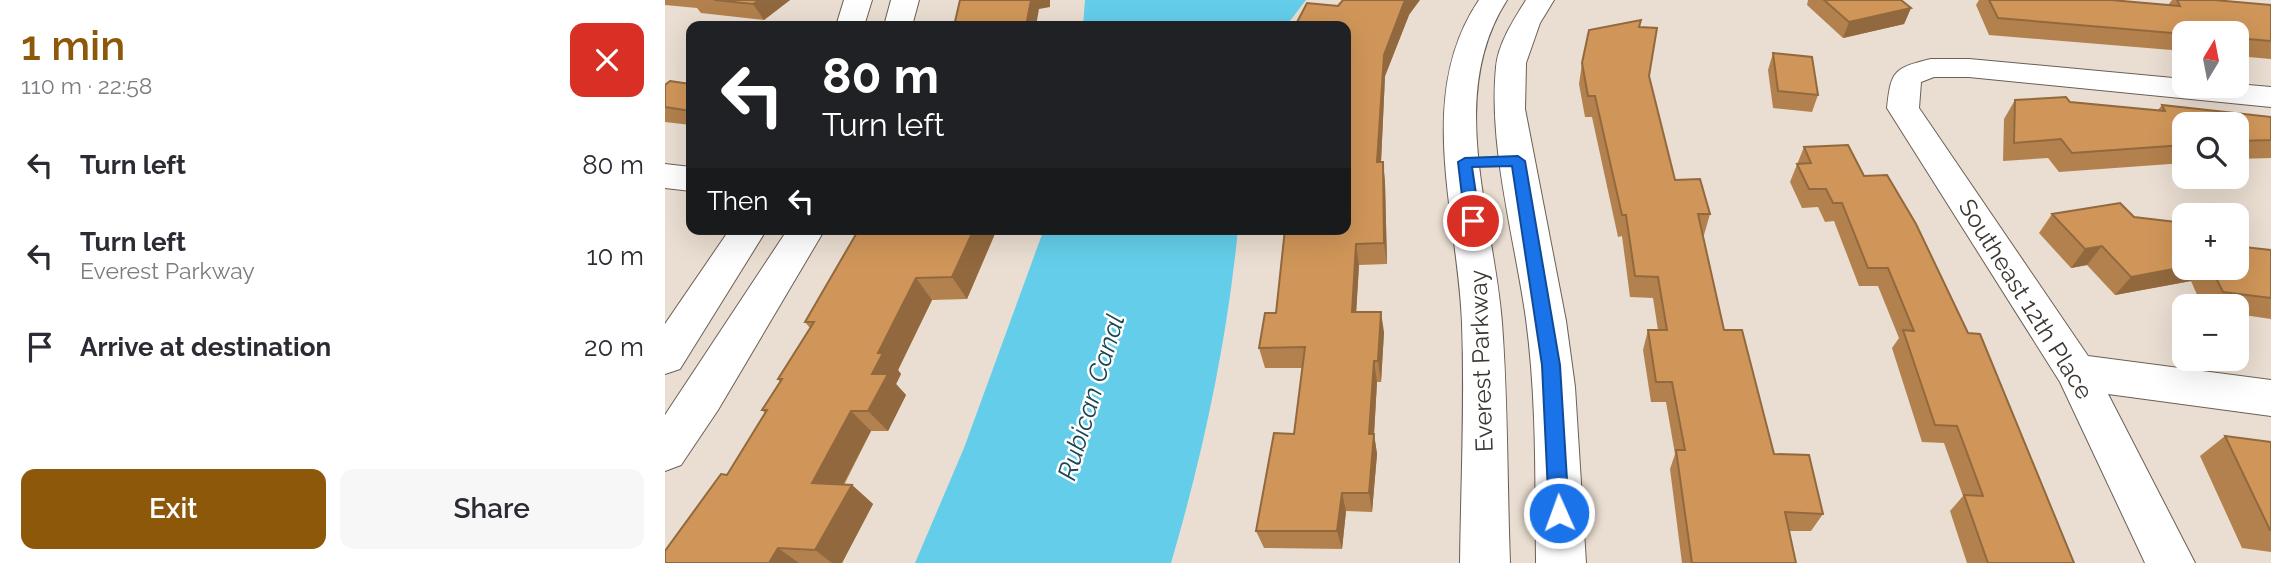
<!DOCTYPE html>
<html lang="en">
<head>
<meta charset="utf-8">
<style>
	:root { --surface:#fff; --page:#f7f7f7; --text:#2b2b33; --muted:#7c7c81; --accent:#8e580a }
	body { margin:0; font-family:Raleway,sans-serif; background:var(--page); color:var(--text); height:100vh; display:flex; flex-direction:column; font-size:26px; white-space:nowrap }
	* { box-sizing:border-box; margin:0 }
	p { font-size:23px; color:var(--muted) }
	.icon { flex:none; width:38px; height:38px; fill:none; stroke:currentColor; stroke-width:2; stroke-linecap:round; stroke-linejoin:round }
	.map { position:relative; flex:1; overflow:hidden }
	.side { display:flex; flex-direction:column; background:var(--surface); width:665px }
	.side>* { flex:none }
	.guide { position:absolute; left:21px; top:21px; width:665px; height:214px; border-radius:14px; box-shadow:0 7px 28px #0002; background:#202124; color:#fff; overflow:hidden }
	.needle { width:46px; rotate:10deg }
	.controls { position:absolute; left:1507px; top:21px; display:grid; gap:14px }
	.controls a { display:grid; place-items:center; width:77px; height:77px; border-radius:14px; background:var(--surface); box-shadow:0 7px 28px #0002; font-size:35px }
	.pin { position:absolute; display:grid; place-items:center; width:60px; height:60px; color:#fff; margin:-30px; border:4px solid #fff; border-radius:50%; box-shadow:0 2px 7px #0007 }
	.me { position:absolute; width:77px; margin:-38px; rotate:358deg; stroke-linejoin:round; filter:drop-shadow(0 0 5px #0008) }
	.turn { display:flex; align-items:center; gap:24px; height:147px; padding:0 21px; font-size:32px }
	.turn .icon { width:91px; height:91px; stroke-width:2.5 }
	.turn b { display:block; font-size:49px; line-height:60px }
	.then { display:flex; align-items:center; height:66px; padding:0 21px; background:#0003; gap:14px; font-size:26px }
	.round { display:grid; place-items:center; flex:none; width:74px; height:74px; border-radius:14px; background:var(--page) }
	.summary { display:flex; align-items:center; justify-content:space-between; height:119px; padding:0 21px }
	h1 { font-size:42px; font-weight:600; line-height:52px; color:var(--accent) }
	.action { display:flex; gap:14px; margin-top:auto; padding:14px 21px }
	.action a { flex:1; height:80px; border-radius:14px; background:var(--accent); color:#fff; font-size:28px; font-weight:600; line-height:80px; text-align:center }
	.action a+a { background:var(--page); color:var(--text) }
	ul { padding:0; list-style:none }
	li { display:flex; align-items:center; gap:21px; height:91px; padding:0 21px }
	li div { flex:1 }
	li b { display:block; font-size:26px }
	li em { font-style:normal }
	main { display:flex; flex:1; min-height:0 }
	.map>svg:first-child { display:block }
</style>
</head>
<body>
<main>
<section class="side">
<div class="summary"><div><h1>1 min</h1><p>110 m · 22:58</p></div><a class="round" style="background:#d93025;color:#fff"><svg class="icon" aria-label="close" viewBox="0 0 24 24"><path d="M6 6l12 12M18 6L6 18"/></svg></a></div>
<ul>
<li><svg class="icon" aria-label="left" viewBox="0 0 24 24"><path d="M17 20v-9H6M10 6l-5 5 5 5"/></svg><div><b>Turn left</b></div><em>80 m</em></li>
<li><svg class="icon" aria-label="left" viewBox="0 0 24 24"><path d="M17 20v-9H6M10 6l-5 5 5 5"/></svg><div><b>Turn left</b><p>Everest Parkway</p></div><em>10 m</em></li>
<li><svg class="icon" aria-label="arrive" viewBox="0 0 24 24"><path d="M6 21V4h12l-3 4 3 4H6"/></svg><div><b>Arrive at destination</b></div><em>20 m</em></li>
</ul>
<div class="action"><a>Exit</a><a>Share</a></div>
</section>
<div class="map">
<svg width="1606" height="563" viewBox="0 0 1606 563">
	<rect width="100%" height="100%" fill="#eaddd1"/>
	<path fill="#64ceea" d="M 420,0 L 641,0 L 621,26 L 418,26 Z
		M 379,229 L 573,229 C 562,342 538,454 506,563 L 250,563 L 299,448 Z"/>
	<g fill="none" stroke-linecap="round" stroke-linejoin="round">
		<defs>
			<path id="minor" d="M 179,0 L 207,0 L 199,26 L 171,26 Z
				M 226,0 L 254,0 L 247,26 L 219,26 Z
				M 814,0 L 842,0 C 780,97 829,217 837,323 C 843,402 842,483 845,563 L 795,563 C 796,483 800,402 797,323 C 793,216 749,96 814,0 Z
				M 861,0 L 889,0 L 875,23 L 861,63 L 860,109 L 901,321 L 910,387 L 921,563 L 871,563 C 870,482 872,400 861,319 C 850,240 823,146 831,67 C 833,44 849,19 861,0 Z
				M 1266,59 L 1304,59 L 1519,79 L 1519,86 L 1572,84 L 1606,87 L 1606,107 L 1304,77 L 1269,77 L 1256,82 L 1254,108 L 1423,356 L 1606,380 L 1606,416 L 1443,394 L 1530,563 L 1480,563 L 1395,382 L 1222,108 C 1226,70 1229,68 1266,59 Z
				M 0,164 L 26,167 L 26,191 L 0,188 Z
				M 65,229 L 102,229 L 15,369 L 0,374 L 0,324 Z
				M 123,229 L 160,229 L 53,410 L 16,465 L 0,471 L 0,415 Z"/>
		</defs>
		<use href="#minor" stroke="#6b6055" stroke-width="2"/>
		<use href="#minor" fill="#fff" fill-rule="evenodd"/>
	</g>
	<path fill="#b3814d" d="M 0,0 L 125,0 L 99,20 L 36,13 L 32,8 L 0,5 Z
		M 1143,0 L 1236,0 L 1246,8 L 1239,24 L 1178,38 L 1142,5 Z
		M 1314,0 L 1446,0 L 1503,5 L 1507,0 L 1549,0 L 1606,5 L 1606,59 L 1572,56 L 1572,33 L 1519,33 L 1519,51 L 1324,35 L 1311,5 Z
		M 673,6 L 744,15 L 720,76 L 716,162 L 718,162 L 720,183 L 722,264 L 694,265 L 691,312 L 719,332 L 716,382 L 712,382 L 709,434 L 712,454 L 707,512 L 681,511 L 677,549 L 599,548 L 591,531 L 629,434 L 637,368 L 600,368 L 594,348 L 611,313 L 681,229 Z
		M 974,27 L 984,76 L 1010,180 L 1045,214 L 1039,235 L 1038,235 L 1059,330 L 1109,454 L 1158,514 L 1146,531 L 1124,531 L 1131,563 L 1017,563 L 1005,469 L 1010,454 L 1001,402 L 986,402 L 978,350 L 983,330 L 993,330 L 988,298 L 965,297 L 957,236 L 953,237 L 927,117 L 920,117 L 914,84 L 917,63 Z
		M 1108,53 L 1153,95 L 1147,112 L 1108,108 L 1103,70 Z
		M 26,84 L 26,125 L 0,122 L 0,85 Z
		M 1350,100 L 1405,102 L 1493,110 L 1497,105 L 1606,117 L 1606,158 L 1572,159 L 1572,124 L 1519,124 L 1519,163 L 1394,172 L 1383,158 L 1338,161 L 1339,119 Z
		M 1183,145 L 1409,563 L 1302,563 L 1285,511 L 1298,496 L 1279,443 L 1257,442 L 1227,348 L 1234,338 L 1213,286 L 1194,286 L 1169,221 L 1160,222 L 1153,207 L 1137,208 L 1125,182 L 1139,147 Z
		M 1387,214 L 1519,268 L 1572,268 L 1579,247 L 1606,250 L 1606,319 L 1572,314 L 1572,306 L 1537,306 L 1526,281 L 1450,295 L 1422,265 L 1406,268 L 1374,233 Z
		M 332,229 L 302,299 L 267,300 L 233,370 L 236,374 L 231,384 L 241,395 L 223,431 L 206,431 L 179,485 L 187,485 L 208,504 L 177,563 L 0,563 L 62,475 L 100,413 L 97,410 L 115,382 L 113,379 L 145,328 L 140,322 Z
		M 1560,436 L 1606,442 L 1606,552 L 1577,548 L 1535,456 Z"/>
	<path fill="#92693e" d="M 94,0 L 125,0 L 99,20 L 88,4 Z
		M 366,0 L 385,0 L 385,7 L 374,9 L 371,26 L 361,26 Z
		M 740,0 L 755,0 L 744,15 L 720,76 L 715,184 L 712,162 L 719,55 Z
		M 1246,8 L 1239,24 L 1178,38 L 1184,22 Z
		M 718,162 L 720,183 L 722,264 L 719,243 Z
		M 309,229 L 332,229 L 302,299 L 287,277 Z
		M 691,244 L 694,265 L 690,333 L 687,312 Z
		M 1437,246 L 1422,265 L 1406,268 L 1420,249 Z
		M 1519,267 L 1538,268 L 1526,281 L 1450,295 L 1466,277 Z
		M 251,278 L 267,300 L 233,370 L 236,374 L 231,384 L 241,395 L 223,431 L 203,411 L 207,374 L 213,353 Z
		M 716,312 L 719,332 L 716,382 L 713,361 Z
		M 709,361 L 712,382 L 708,452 L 709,434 L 712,454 L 707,512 L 704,493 L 704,434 Z
		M 186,411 L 206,431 L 169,502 L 147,483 Z
		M 187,485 L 208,504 L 177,563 L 167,563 L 150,550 Z
		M 677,493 L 681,511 L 677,549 L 672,531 Z
		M 113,548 L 134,563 L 104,563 Z"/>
	<path fill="#d09659" stroke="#92693e" stroke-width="2" d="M 49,0 L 94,0 L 88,4 Z
		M 295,0 L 366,0 L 361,26 L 289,26 Z
		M 678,0 L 740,0 L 719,55 L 712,162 L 718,162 L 719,243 L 691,244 L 687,312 L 716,312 L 713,361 L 709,361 L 704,434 L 709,434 L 704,493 L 677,493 L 672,531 L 591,531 L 609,433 L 629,434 L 640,347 L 594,348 L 600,313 L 611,313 L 620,229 L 681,229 L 681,26 L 630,26 L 642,3 L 673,6 Z
		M 1159,0 L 1236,0 L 1246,8 L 1184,22 Z
		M 1324,0 L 1446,0 L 1515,6 L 1512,0 L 1549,0 L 1606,5 L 1606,41 L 1572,38 L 1572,33 L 1519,34 L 1333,18 Z
		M 976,20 L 974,27 L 992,28 L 984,76 L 1010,180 L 1035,179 L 1045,214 L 1033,214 L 1059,330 L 1077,330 L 1109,454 L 1144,455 L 1158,514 L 1120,512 L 1131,563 L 1027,563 L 1011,450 L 1020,450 L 1007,382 L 991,382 L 983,330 L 1002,330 L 993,277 L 970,276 L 961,215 L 957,215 L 930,96 L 923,96 L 917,63 L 924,30 Z
		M 1108,53 L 1147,57 L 1153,95 L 1113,91 Z
		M 5,81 L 26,84 L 26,111 L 0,107 L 0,85 Z
		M 1401,97 L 1405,102 L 1500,111 L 1497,105 L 1606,117 L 1606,140 L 1572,141 L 1572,124 L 1519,124 L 1519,145 L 1407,153 L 1396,139 L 1349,143 L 1350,100 Z
		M 1183,145 L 1199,176 L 1222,175 L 1251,224 L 1303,333 L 1315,334 L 1409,563 L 1323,563 L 1299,495 L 1318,496 L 1292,426 L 1270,425 L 1238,330 L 1249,331 L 1223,268 L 1203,268 L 1177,203 L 1168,203 L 1161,189 L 1144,189 L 1132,164 L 1146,163 L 1139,147 Z
		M 1455,203 L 1469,217 L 1519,223 L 1519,267 L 1466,277 L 1437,246 L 1420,249 L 1387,214 Z
		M 194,229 L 309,229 L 287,277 L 251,278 L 213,353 L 218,353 L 207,374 L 223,374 L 203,411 L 186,411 L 147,483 L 187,485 L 150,550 L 113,548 L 104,563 L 0,563 L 0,551 L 56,474 L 62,475 L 102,410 L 97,410 L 117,379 L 113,379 L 149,322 L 140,322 Z
		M 1572,233 L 1579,247 L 1606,250 L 1606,298 L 1558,292 L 1546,268 L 1572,268 Z
		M 1560,436 L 1606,442 L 1606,530 L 1605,530 Z"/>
	<path fill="#1a73e8" stroke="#114b97" stroke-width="2" d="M 853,156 L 860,161 L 895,365 L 904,513 L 901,519 L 894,522 L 887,519 L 884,513 L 877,365 L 847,166 L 807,167 L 815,221 L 808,227 L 800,221 L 793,162 L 800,158 Z"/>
	<g text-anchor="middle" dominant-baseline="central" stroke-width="5" stroke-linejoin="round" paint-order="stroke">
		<g font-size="24" fill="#3b3631" stroke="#fff">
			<text transform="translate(1361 299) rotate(58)">Southeast 12th Place</text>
			<text transform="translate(816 361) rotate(-92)">Everest Parkway</text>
		</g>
		<g font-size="26" font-style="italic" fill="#184753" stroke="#fff">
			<text transform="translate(426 397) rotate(-73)">Rubican Canal</text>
		</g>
	</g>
</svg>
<div class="controls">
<a><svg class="needle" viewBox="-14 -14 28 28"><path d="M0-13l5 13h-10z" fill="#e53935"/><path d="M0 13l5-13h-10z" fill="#7c7c81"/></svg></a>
<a><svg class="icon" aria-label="search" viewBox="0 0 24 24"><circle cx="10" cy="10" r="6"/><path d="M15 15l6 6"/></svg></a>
<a>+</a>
<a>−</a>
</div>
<div class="pin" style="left:808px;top:221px;background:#d93025"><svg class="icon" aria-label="arrive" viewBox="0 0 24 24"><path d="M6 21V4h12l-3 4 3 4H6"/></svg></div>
<svg class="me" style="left:894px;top:513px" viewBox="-20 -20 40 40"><circle r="17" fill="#1a73e8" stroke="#fff" stroke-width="3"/><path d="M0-11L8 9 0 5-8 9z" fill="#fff"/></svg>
<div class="guide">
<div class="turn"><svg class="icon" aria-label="left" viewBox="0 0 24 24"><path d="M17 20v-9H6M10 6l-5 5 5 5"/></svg><div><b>80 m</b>Turn left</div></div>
<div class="then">Then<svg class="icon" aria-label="left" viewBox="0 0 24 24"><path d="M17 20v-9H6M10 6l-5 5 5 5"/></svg></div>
</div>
</div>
</main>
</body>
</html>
